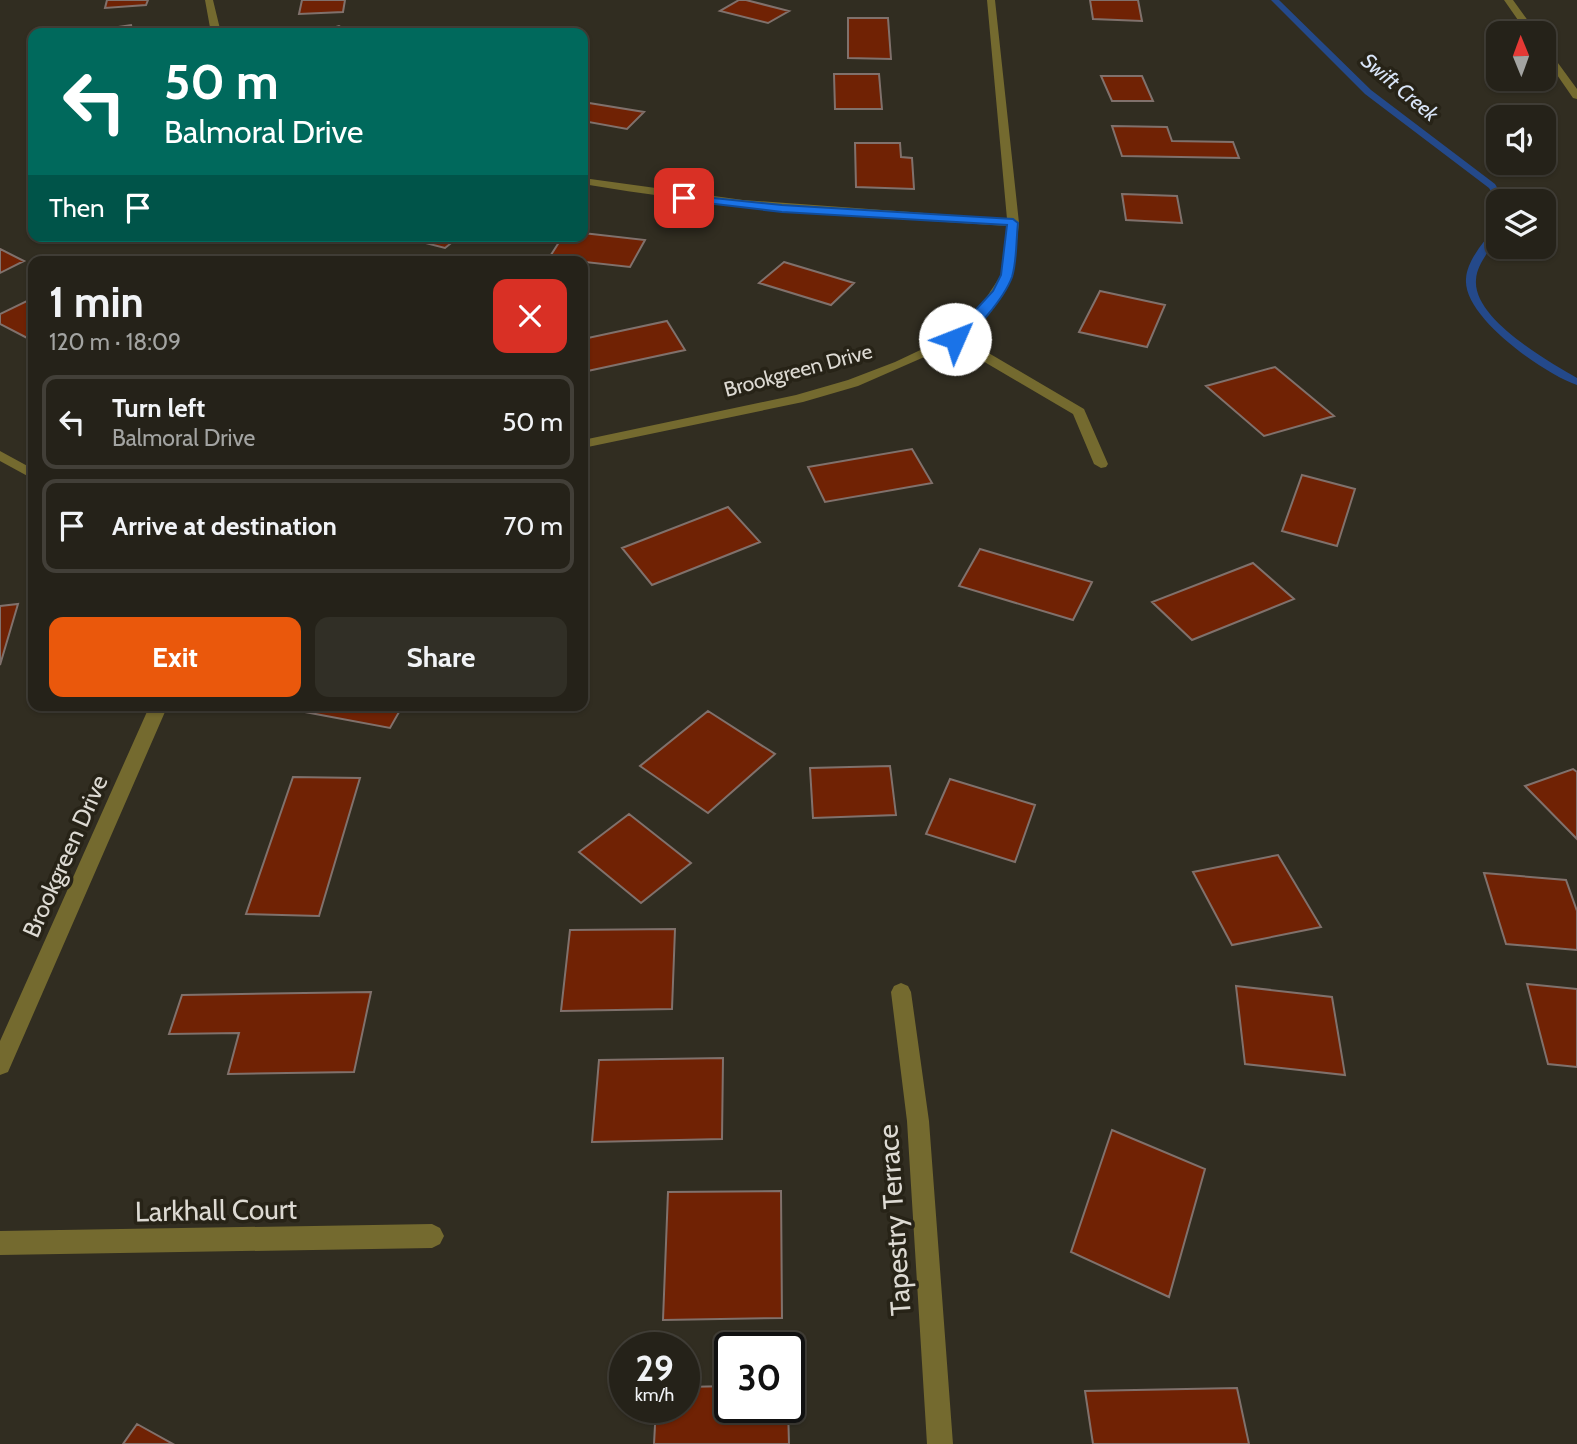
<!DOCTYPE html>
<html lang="en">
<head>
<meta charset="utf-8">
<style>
	:root { --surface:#252219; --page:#312f26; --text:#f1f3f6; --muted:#a3a4a2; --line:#423f38; --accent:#ea580c }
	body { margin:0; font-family:Cabin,sans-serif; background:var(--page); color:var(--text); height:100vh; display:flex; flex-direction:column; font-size:26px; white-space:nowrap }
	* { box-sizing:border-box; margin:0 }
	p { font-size:23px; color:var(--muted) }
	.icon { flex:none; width:38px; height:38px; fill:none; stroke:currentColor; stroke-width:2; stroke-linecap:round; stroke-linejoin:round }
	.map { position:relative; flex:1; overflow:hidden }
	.drawer { position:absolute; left:28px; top:256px; width:560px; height:455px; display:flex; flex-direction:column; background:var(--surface); border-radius:14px; box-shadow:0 2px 5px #0004,0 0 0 2px var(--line) }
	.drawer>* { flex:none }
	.banner { position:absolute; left:28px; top:28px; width:560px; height:214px; border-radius:14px; box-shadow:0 2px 5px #0004,0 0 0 2px var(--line); background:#00695c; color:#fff; overflow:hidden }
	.needle { width:46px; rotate:359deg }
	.tools { position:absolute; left:1486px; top:21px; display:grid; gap:14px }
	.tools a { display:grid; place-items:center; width:70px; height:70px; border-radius:14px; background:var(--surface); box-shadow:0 2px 5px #0004,0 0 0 2px var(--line); font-size:35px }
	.speed { position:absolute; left:609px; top:1332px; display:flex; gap:14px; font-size:35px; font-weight:700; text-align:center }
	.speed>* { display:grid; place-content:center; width:91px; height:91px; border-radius:50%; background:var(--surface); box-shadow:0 2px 5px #0004,0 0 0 2px var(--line); line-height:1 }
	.speed small { font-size:18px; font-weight:400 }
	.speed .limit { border:4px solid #111; border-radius:10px; background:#fff; color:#111 }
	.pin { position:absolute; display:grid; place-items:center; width:60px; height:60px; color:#fff; margin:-30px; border-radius:14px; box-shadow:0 4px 10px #0006 }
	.me { position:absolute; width:77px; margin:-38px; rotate:46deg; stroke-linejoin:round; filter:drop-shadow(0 0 5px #0008) }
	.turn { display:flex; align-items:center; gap:24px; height:147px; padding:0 21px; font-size:32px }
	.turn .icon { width:91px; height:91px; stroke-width:2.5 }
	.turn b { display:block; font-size:49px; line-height:60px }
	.then { display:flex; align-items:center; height:66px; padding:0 21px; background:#0003; gap:14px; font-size:26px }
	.round { display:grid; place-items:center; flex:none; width:74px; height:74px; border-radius:14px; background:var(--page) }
	.head { display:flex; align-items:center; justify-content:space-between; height:119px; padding:0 21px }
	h1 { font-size:42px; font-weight:700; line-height:52px }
	.primary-button { display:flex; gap:14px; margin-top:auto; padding:14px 21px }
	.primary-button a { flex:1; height:80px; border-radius:14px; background:var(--accent); color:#fff; font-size:28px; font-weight:700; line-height:80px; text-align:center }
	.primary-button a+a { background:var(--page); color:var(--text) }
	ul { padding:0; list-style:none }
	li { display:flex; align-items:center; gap:21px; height:94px; margin:0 14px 10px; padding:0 7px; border:4px solid var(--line); border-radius:14px }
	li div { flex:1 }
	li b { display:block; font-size:26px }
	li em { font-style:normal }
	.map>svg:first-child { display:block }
</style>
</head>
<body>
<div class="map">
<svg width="1577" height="1444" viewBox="0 0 1577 1444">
	<rect width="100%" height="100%" fill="#312d21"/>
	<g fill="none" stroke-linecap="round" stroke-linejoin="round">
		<path fill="#24498a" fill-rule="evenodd" d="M 1271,0 L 1279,0 L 1371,90 L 1495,184 L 1505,201 L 1498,203 L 1489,188 L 1365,94 Z
			M 1498,226 C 1498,246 1477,259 1476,280 C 1473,319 1548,361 1577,378 L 1577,385 C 1545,374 1463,318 1466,279 C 1467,260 1484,242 1495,227 Z"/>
	</g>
	<path fill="#702204" stroke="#80716c" stroke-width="2" d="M 107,0 L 148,0 L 146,5 L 105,8 Z
		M 302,0 L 345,0 L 343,12 L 299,14 Z
		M 739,0 L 746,0 L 789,11 L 768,23 L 720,11 Z
		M 1090,0 L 1138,0 L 1142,21 L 1093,19 Z
		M 848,18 L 888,18 L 891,59 L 848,58 Z
		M 131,25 L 133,33 L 90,33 L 90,31 Z
		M 339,26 L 351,33 L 316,33 Z
		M 834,74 L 879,74 L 882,109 L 835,109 Z
		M 1101,76 L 1142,76 L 1153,101 L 1112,101 Z
		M 583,102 L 644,112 L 627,129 L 583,121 Z
		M 1112,126 L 1167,127 L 1172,141 L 1233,142 L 1239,158 L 1122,156 Z
		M 855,143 L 900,143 L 901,157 L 912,158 L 914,189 L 856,187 Z
		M 1122,194 L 1177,196 L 1182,223 L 1126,220 Z
		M 583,233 L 645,240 L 630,267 L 549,258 L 563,236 L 583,236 Z
		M 398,236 L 460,236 L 445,248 Z
		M 0,249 L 24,261 L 0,273 Z
		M 784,262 L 854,283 L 831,305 L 759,283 Z
		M 1100,291 L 1165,305 L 1147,347 L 1079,332 Z
		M 33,298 L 33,341 L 0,324 L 0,314 Z
		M 667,321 L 685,350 L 583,372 L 583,339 Z
		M 1275,367 L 1334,416 L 1264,436 L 1206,386 Z
		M 912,449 L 932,483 L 825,502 L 808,467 Z
		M 1302,475 L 1355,489 L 1337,546 L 1282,531 Z
		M 728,507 L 760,542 L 652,585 L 622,548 Z
		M 980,549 L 1092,582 L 1073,620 L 959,586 Z
		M 1253,563 L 1294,599 L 1192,640 L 1152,602 Z
		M 18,604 L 0,665 L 0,606 Z
		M 310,705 L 403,705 L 390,728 L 305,712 Z
		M 708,711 L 775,754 L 708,813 L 640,766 Z
		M 890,766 L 896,815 L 813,818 L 810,768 Z
		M 1573,769 L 1577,772 L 1577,839 L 1525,786 Z
		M 293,777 L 360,778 L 319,916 L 246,914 Z
		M 950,779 L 1035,805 L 1015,862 L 926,834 Z
		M 629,814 L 691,863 L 641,903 L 579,852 Z
		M 1278,855 L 1321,927 L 1232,945 L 1193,872 Z
		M 1484,873 L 1566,880 L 1577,911 L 1577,950 L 1506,944 Z
		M 675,929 L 672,1009 L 561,1011 L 570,930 Z
		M 1527,984 L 1577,989 L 1577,1067 L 1548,1064 Z
		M 1236,986 L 1332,997 L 1345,1075 L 1245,1064 Z
		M 371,992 L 354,1072 L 228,1074 L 239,1033 L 169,1034 L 182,995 Z
		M 723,1058 L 722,1139 L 592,1142 L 599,1060 Z
		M 1112,1130 L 1205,1169 L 1169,1297 L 1071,1252 Z
		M 781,1191 L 782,1318 L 663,1320 L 668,1192 Z
		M 730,1386 L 730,1407 L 788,1407 L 789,1444 L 654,1444 L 656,1407 L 684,1407 L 684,1387 Z
		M 1237,1388 L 1249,1444 L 1093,1444 L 1085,1391 Z
		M 137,1424 L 173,1444 L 123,1444 Z"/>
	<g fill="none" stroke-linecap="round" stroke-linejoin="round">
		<path fill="#746a2f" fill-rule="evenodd" d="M 205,0 L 213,0 L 221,33 L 211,33 Z
			M 987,0 L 995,0 L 1019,223 L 1013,275 L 985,318 L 963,338 L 1084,409 L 1108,464 L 1106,467 L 1101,468 L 1094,464 L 1073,414 L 954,344 L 858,386 L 803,402 L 583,448 L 583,440 L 796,395 L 848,380 L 895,362 L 950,336 L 977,312 L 1001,275 L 1007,226 C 865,217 723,208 583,184 L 583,178 L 743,200 L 1007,219 Z
			M 1504,0 L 1513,0 L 1537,33 L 1527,33 Z
			M 1544,47 L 1547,48 L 1577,89 L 1577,99 L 1573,98 L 1544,56 Z
			M 0,451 L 33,469 L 33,479 L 0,461 Z
			M 150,705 L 168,705 L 8,1072 L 0,1075 L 0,1041 Z
			M 901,983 L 908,986 L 911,992 L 929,1121 L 953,1444 L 927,1444 L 907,1121 L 891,992 L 894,986 Z
			M 432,1224 L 440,1228 L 444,1236 L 440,1244 L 432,1248 L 0,1255 L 0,1231 Z"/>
	</g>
	<path fill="#1a73e8" stroke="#114b97" stroke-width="2" d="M 684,195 L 782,205 L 1013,219 L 1018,223 C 1016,240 1017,261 1012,277 C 1005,296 974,336 955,343 L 949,339 L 993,291 L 1001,275 L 1007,225 L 782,212 L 681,200 L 681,196 Z"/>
	<g text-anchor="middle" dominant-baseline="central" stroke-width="7" stroke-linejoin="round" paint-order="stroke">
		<g font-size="21" font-style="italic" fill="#d9e5f8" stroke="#272317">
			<text transform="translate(1400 87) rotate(40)">Swift Creek</text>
		</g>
		<g font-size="21" fill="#dddad3" stroke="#272317">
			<text transform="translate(798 370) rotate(-15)">Brookgreen Drive</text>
		</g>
		<g font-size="24" fill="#dddad3" stroke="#272317">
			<text transform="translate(65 856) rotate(-66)">Brookgreen Drive</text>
		</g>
		<g font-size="28" fill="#dddad3" stroke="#272317">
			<text transform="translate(216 1210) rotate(-1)">Larkhall Court</text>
			<text transform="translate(894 1220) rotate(-94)">Tapestry Terrace</text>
		</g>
	</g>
</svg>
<div class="tools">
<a><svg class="needle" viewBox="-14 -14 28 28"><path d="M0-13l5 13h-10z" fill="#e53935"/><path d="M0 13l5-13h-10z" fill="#a3a4a2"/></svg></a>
<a><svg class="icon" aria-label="sound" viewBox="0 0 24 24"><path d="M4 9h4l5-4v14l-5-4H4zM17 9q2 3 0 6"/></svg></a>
<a><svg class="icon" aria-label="layers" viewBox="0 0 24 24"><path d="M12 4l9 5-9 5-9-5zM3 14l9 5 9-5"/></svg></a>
</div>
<div class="speed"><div>29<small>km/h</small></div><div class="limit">30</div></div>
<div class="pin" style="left:684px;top:198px;background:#d93025"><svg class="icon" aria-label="arrive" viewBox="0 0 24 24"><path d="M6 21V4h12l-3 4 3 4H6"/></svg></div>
<svg class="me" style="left:955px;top:339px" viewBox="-20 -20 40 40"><circle r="19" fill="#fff"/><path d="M0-13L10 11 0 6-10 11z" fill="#1a73e8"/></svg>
<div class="banner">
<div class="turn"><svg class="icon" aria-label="left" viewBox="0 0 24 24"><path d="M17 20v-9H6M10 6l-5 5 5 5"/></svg><div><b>50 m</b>Balmoral Drive</div></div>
<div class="then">Then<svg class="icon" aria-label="arrive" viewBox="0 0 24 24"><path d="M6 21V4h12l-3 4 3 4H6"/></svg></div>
</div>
<section class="drawer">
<div class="head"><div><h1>1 min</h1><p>120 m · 18:09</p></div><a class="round" style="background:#d93025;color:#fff"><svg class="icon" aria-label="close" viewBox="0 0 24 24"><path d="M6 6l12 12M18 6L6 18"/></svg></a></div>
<ul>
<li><svg class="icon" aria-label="left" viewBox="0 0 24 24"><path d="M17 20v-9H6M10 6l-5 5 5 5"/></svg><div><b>Turn left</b><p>Balmoral Drive</p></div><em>50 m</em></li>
<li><svg class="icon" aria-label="arrive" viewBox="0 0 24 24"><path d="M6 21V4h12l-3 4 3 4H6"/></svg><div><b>Arrive at destination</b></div><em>70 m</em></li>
</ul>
<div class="primary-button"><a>Exit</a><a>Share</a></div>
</section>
</div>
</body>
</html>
